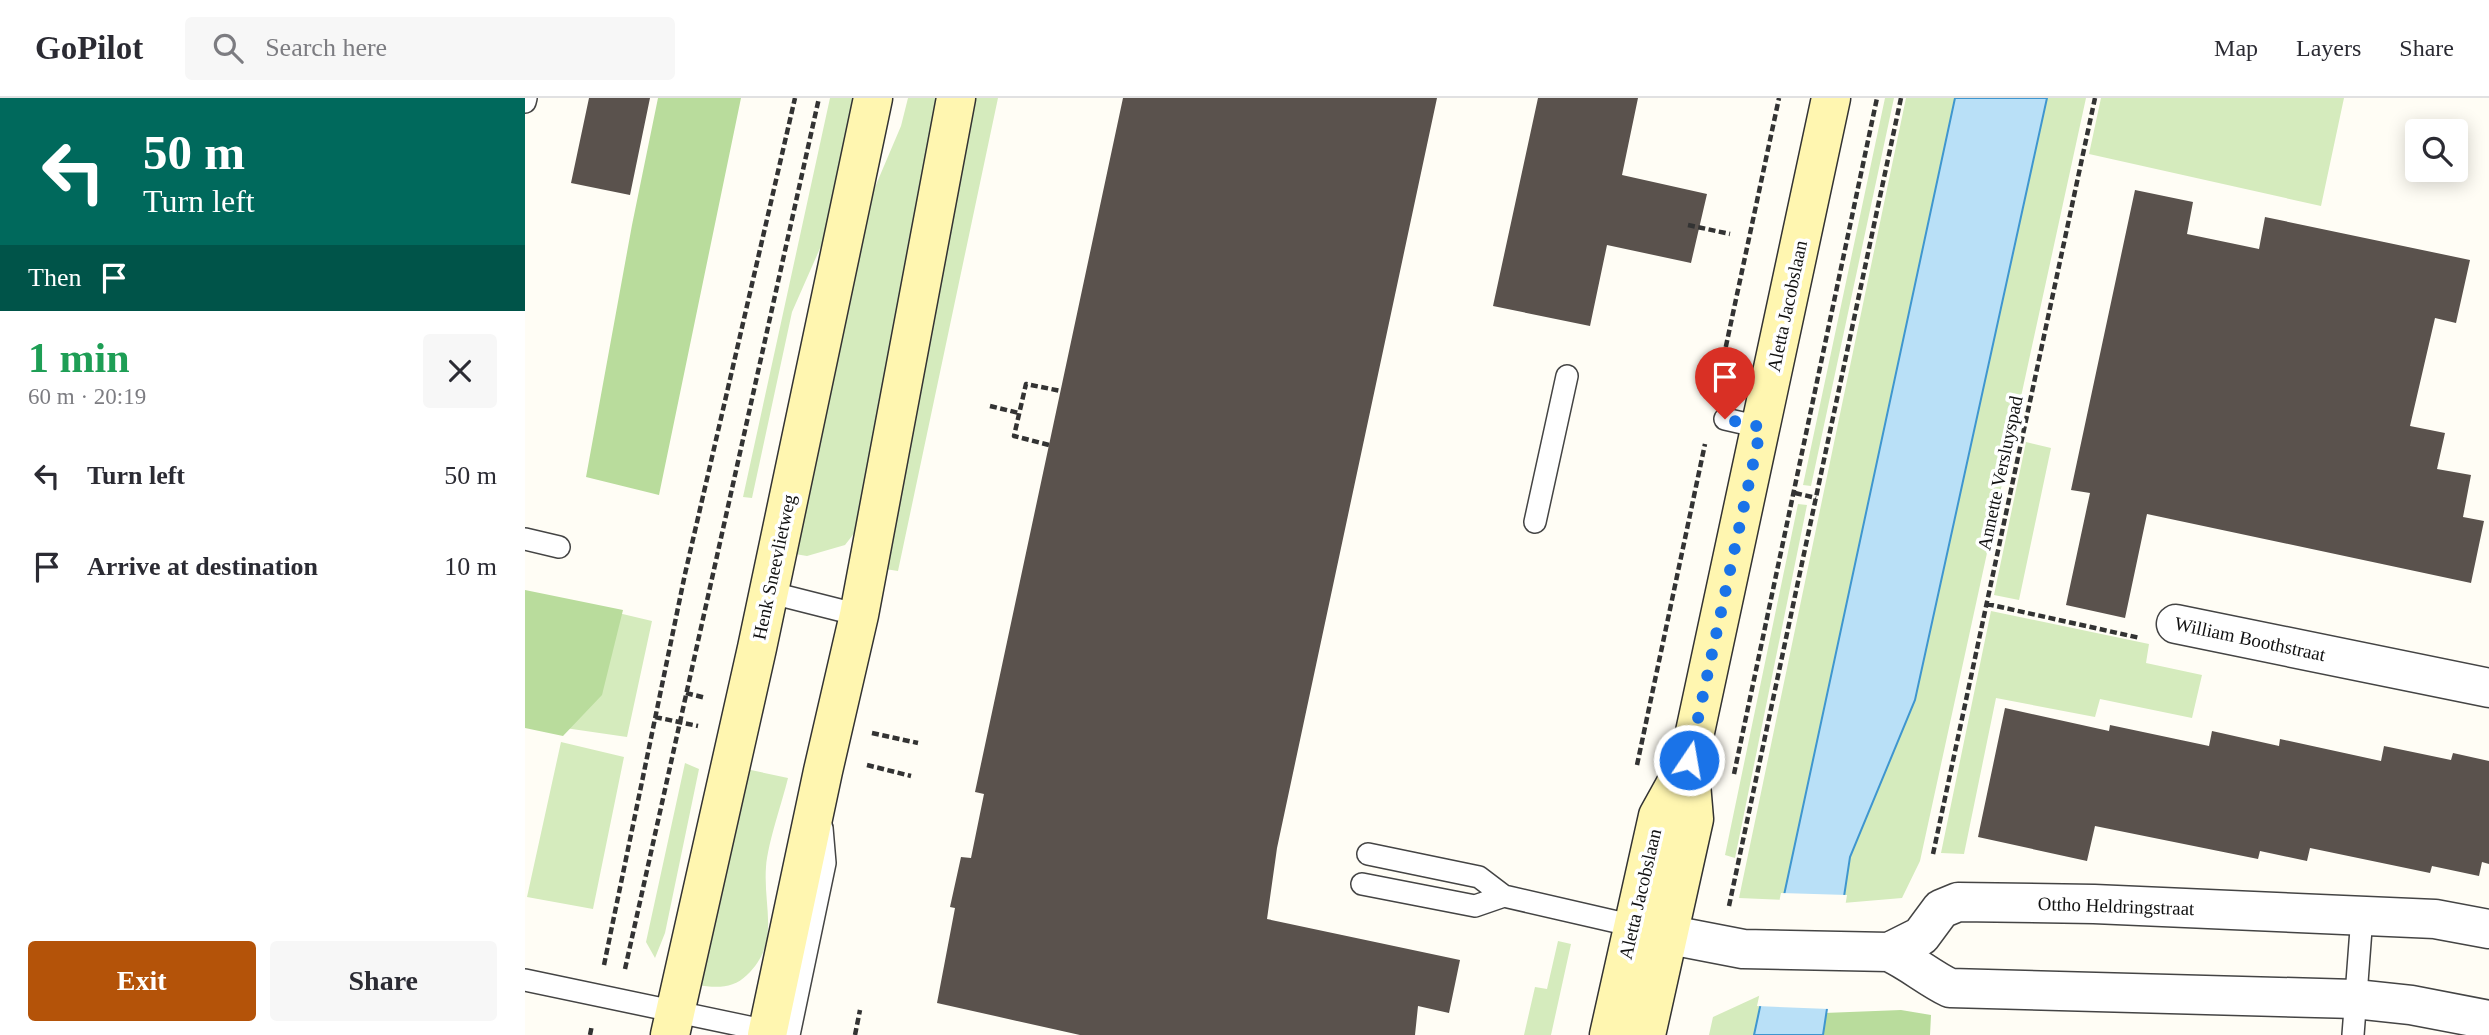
<!DOCTYPE html>
<html lang="en">
<head>
<meta charset="utf-8">
<style>
	:root { --surface:#fff; --page:#f7f7f7; --text:#2b2b33; --muted:#7c7c81; --line:#e1e1e2; --accent:#b45309 }
	body { margin:0; font-family:Georgia,serif; background:var(--page); color:var(--text); height:100vh; display:flex; flex-direction:column; font-size:26px; white-space:nowrap }
	* { box-sizing:border-box; margin:0 }
	p { font-size:23px; color:var(--muted) }
	.icon { flex:none; width:38px; height:38px; fill:none; stroke:currentColor; stroke-width:2; stroke-linecap:round; stroke-linejoin:round }
	.map { position:relative; flex:1; overflow:hidden }
	.panel { display:flex; flex-direction:column; background:var(--surface); width:525px }
	.panel>* { flex:none }
	.hud { background:#00695c; color:#fff; overflow:hidden }
	.buttons { position:absolute; left:1880px; top:21px; display:grid; gap:14px }
	.buttons a { display:grid; place-items:center; width:63px; height:63px; border-radius:7px; background:var(--surface); box-shadow:0 4px 18px #0003; font-size:35px }
	.pin { position:absolute; display:grid; place-items:center; width:60px; height:60px; color:#fff; margin:-72px -30px; border-radius:50% 50% 50% 0; rotate:-45deg; box-shadow:0 0 7px #0007 }
	.pin .icon { rotate:45deg }
	.me { position:absolute; width:77px; margin:-38px; rotate:12deg; stroke-linejoin:round; filter:drop-shadow(0 0 5px #0008) }
	.turn { display:flex; align-items:center; gap:24px; height:147px; padding:0 28px; font-size:32px }
	.turn .icon { width:91px; height:91px; stroke-width:2.5 }
	.turn b { display:block; font-size:49px; line-height:60px }
	.then { display:flex; align-items:center; height:66px; padding:0 28px; background:#0003; gap:14px; font-size:26px }
	.round { display:grid; place-items:center; flex:none; width:74px; height:74px; border-radius:7px; background:var(--page) }
	.overview { display:flex; align-items:center; justify-content:space-between; height:119px; padding:0 28px }
	h1 { font-size:42px; font-weight:800; line-height:52px; color:#1e9e55 }
	.action { display:flex; gap:14px; margin-top:auto; padding:14px 28px }
	.action a { flex:1; height:80px; border-radius:7px; background:var(--accent); color:#fff; font-size:28px; font-weight:800; line-height:80px; text-align:center }
	.action a+a { background:var(--page); color:var(--text) }
	ul { padding:0; list-style:none }
	li { display:flex; align-items:center; gap:21px; height:91px; padding:0 28px }
	li div { flex:1 }
	li b { display:block; font-size:26px }
	li em { font-style:normal }
	header { display:flex; align-items:center; gap:42px; box-sizing:border-box; height:98px; padding:0 35px; background:var(--surface); border-bottom:2px solid var(--line) }
	header strong { font-size:33px }
	nav { display:flex; gap:38px; margin-inline-start:auto; font-size:24px }
	.search { width:490px; height:63px; background:var(--page); display:flex; align-items:center; gap:18px; box-sizing:border-box; padding:0 24px; border-radius:7px; color:var(--muted); font-size:26px }
	main { display:flex; flex:1; min-height:0 }
	.map>svg:first-child { display:block }
</style>
</head>
<body>
<header>
<strong>GoPilot</strong>
<div class="search"><svg class="icon" aria-label="search" viewBox="0 0 24 24"><circle cx="10" cy="10" r="6"/><path d="M15 15l6 6"/></svg>Search here</div>
<nav><a>Map</a><a>Layers</a><a>Share</a></nav>
</header>
<main>
<section class="panel">
<div class="hud">
<div class="turn"><svg class="icon" aria-label="left" viewBox="0 0 24 24"><path d="M17 20v-9H6M10 6l-5 5 5 5"/></svg><div><b>50 m</b>Turn left</div></div>
<div class="then">Then<svg class="icon" aria-label="arrive" viewBox="0 0 24 24"><path d="M6 21V4h12l-3 4 3 4H6"/></svg></div>
</div>
<div class="overview"><div><h1>1 min</h1><p>60 m · 20:19</p></div><a class="round"><svg class="icon" aria-label="close" viewBox="0 0 24 24"><path d="M6 6l12 12M18 6L6 18"/></svg></a></div>
<ul>
<li><svg class="icon" aria-label="left" viewBox="0 0 24 24"><path d="M17 20v-9H6M10 6l-5 5 5 5"/></svg><div><b>Turn left</b></div><em>50 m</em></li>
<li><svg class="icon" aria-label="arrive" viewBox="0 0 24 24"><path d="M6 21V4h12l-3 4 3 4H6"/></svg><div><b>Arrive at destination</b></div><em>10 m</em></li>
</ul>
<div class="action"><a>Exit</a><a>Share</a></div>
</section>
<div class="map">
<svg width="1964" height="937" viewBox="0 0 1964 937">
	<rect width="100%" height="100%" fill="#fffdf5"/>
	<path fill="#d5ebbd" d="M 305,0 L 331,0 L 304,123 L 296,148 L 267,214 L 227,400 L 218,399 Z
		M 383,0 L 412,0 L 334,429 L 320,447 L 282,458 L 264,455 L 339,115 L 376,28 Z
		M 444,0 L 473,0 L 373,473 L 354,470 Z
		M 1360,0 L 1369,0 L 1286,388 L 1278,387 Z
		M 1381,0 L 1430,0 L 1258,802 L 1214,800 Z
		M 1522,0 L 1561,0 L 1395,763 L 1377,800 L 1318,805 L 1325,759 L 1390,602 Z
		M 1576,0 L 1819,0 L 1796,108 L 1564,56 Z
		M 1501,344 L 1526,350 L 1494,502 L 1469,497 Z
		M 1273,406 L 1282,407 L 1210,760 L 1200,757 Z
		M 68,509 L 127,523 L 102,639 L 40,630 Z
		M 1466,513 L 1624,546 L 1621,565 L 1677,577 L 1667,620 L 1575,601 L 1570,619 L 1471,600 L 1439,756 L 1416,755 Z
		M 36,644 L 99,659 L 68,811 L 2,799 Z
		M 160,665 L 174,671 L 140,835 L 130,860 L 121,844 Z
		M 221,671 L 263,680 C 257,705 243,744 241,769 C 238,810 256,844 222,877 C 208,891 191,890 172,887 Z
		M 1033,843 L 1046,846 L 1026,937 L 999,937 L 1010,889 L 1022,891 Z
		M 1238,896 L 1229,937 L 1184,937 L 1188,919 Z"/>
	<path fill="#b9dc9c" d="M 133,0 L 216,0 L 134,397 L 61,379 L 107,127 Z
		M 0,492 L 98,512 L 77,597 L 38,638 L 0,630 Z
		M 1376,912 L 1406,917 L 1405,937 L 1296,937 L 1299,915 Z"/>
	<path fill="#b9e0f7" stroke="#3f96cf" stroke-width="2" d="M 1430,0 L 1522,0 L 1390,602 L 1325,759 L 1298,937 L 1229,937 Z"/>
	<path fill="#fffdf5" d="M 1256,795 L 1322,797 L 1304,911 L 1232,908 Z"/>
	<path fill="#5a524d" d="M 64,0 L 125,0 L 105,97 L 46,85 Z
		M 598,0 L 912,0 L 752,750 L 742,821 L 935,862 L 924,915 L 893,908 L 890,937 L 555,937 L 412,905 L 430,810 L 425,809 L 436,759 L 446,760 L 459,696 L 450,694 Z
		M 1013,0 L 1113,0 L 1097,77 L 1182,96 L 1166,165 L 1082,147 L 1065,228 L 968,208 Z
		M 1610,92 L 1668,104 L 1662,136 L 1734,151 L 1740,119 L 1945,162 L 1931,225 L 1910,220 L 1885,328 L 1920,335 L 1912,371 L 1946,377 L 1938,419 L 1959,423 L 1946,485 L 1622,416 L 1600,520 L 1541,507 L 1565,395 L 1546,392 Z
		M 1480,610 L 1584,633 L 1585,627 L 1684,648 L 1687,633 L 1754,648 L 1755,641 L 1856,663 L 1859,648 L 1926,662 L 1928,655 L 1964,663 L 1964,766 L 1957,764 L 1954,778 L 1907,768 L 1905,775 L 1785,750 L 1782,763 L 1735,753 L 1733,761 L 1570,728 L 1562,763 L 1453,739 Z"/>
	<g fill="none" stroke-linecap="round" stroke-linejoin="round">
		<defs>
			<path id="lane" d="M 0,4 L 1,0
				M 1200,321 L 1235,329
				M 1010,424 L 1042,278
				M 0,441 L 34,449
				M 243,494 L 334,517
				M 843,756 L 954,779 L 979,798 L 1118,830
				M 837,786 L 950,808 L 979,798
				M 0,882 L 243,933
				M 264,937 L 300,765 L 297,730
				M 1828,937 L 1837,818"/>
			<path id="street" d="M 1651,526 L 1964,590
				M 1130,834 L 1218,851 L 1364,854 L 1396,838 L 1416,811 L 1433,804 L 1569,806 L 1910,821 L 1964,831
				M 1364,854 C 1386,864 1404,880 1425,890 L 1830,901 L 1886,907 L 1964,922"/>
			<path id="secondary" d="M 145,937 L 232,550 L 348,0
				M 242,937 L 298,673 L 334,517 L 431,0
				M 1084,937 L 1133,718 L 1164,662 L 1306,0
				M 1121,937 L 1169,721 L 1164,662"/>
		</defs>
		<use href="#lane" stroke="#444" stroke-width="24"/>
		<use href="#street" stroke="#444" stroke-width="41"/>
		<use href="#secondary" stroke="#333" stroke-width="41"/>
		<path stroke="#333" stroke-width="4.5" stroke-dasharray="7 3.5" stroke-linecap="butt" d="M 1163,127 L 1205,136
			M 1192,290 L 1254,0
			M 465,308 L 494,315
			M 524,347 L 489,338 L 501,286 L 536,293
			M 1270,395 L 1291,400
			M 1462,506 L 1615,540
			M 161,595 L 181,600
			M 130,619 L 173,628
			M 347,635 L 393,645
			M 342,667 L 386,678
			M 1112,667 L 1180,346
			M 1209,676 L 1352,0
			M 1408,756 L 1570,0
			M 1204,808 L 1376,0
			M 79,867 L 160,476 L 270,0
			M 100,871 L 294,0
			M 65,937 L 67,927
			M 330,937 L 335,912"/>
		<use href="#lane" stroke="#fff" stroke-width="21"/>
		<use href="#street" stroke="#fff" stroke-width="38"/>
		<use href="#secondary" stroke="#fff6b0" stroke-width="38"/>
	</g>
	<g fill="none" stroke-linecap="round" stroke-linejoin="round">
		<path stroke="#1a73e8" stroke-width="12" stroke-dasharray="0 21.6" d="M 1164,662 L 1236,329 L 1200,321"/>
	</g>
	<g text-anchor="middle" dominant-baseline="central" stroke-width="7" stroke-linejoin="round" paint-order="stroke">
		<g font-size="19" fill="#111" stroke="#fff">
			<text transform="translate(1262 208) rotate(-78)">Aletta Jacobslaan</text>
			<text transform="translate(1475 375) rotate(-78)">Annette Versluyspad</text>
			<text transform="translate(249 469) rotate(-78)">Henk Sneevlietweg</text>
			<text transform="translate(1725 541) rotate(12)">William Boothstraat</text>
			<text transform="translate(1115 796) rotate(-77)">Aletta Jacobslaan</text>
			<text transform="translate(1591 808) rotate(2)">Ottho Heldringstraat</text>
		</g>
	</g>
</svg>
<div class="buttons">
<a><svg class="icon" aria-label="search" viewBox="0 0 24 24"><circle cx="10" cy="10" r="6"/><path d="M15 15l6 6"/></svg></a>
</div>
<div class="pin" style="left:1200px;top:321px;background:#d93025"><svg class="icon" aria-label="arrive" viewBox="0 0 24 24"><path d="M6 21V4h12l-3 4 3 4H6"/></svg></div>
<svg class="me" style="left:1164px;top:662px" viewBox="-20 -20 40 40"><circle r="17" fill="#1a73e8" stroke="#fff" stroke-width="3"/><path d="M0-11L8 9 0 5-8 9z" fill="#fff"/></svg>
</div>
</main>
</body>
</html>
